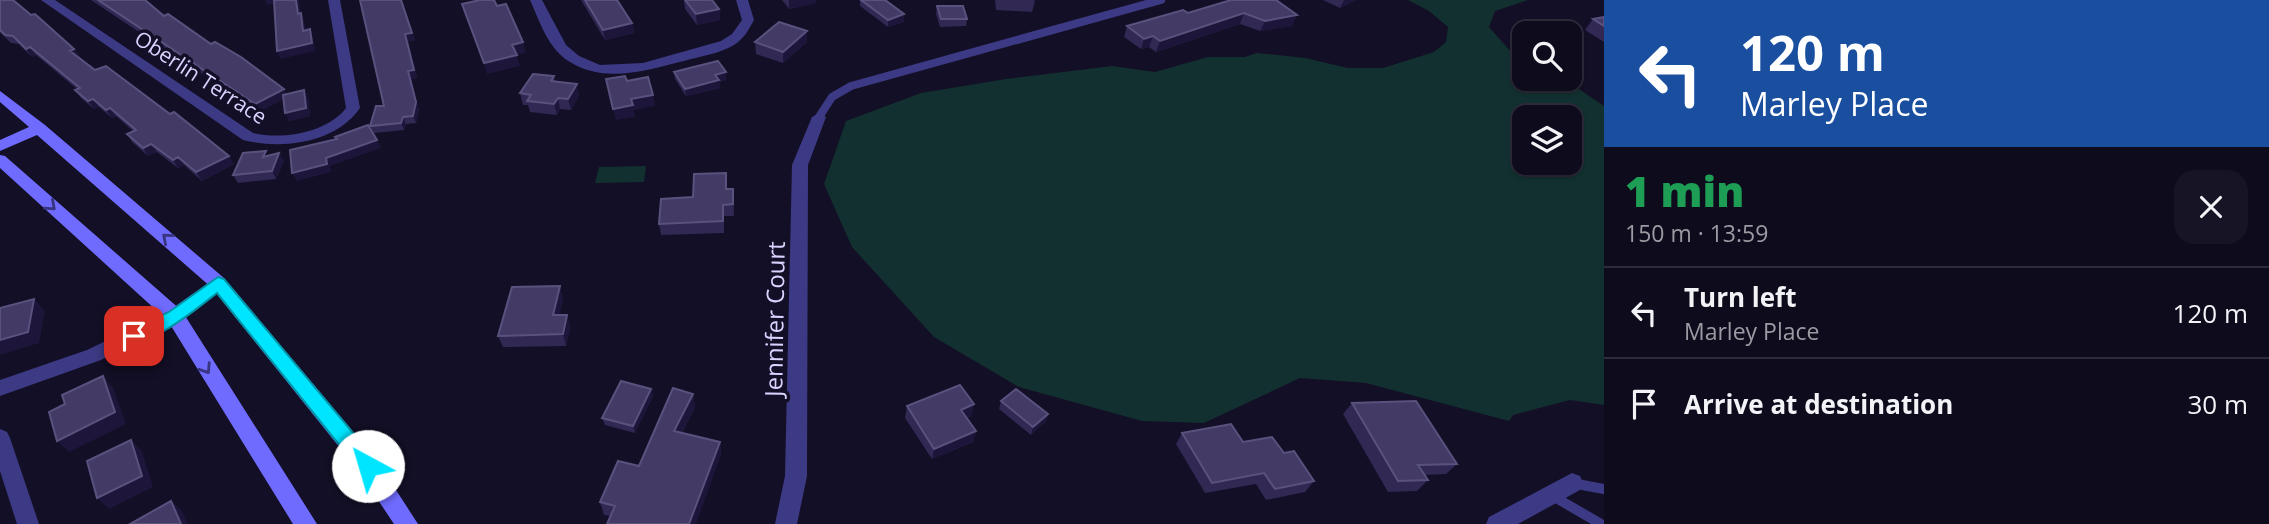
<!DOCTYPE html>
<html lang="en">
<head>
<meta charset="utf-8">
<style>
	:root { --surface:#0e0b1c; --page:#171425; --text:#f1f3f6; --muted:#9b9ba3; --line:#2e2b3b }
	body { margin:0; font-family:"Open Sans",sans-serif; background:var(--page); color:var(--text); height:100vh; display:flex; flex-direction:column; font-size:26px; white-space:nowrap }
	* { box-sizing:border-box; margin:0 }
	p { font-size:23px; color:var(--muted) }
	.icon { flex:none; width:38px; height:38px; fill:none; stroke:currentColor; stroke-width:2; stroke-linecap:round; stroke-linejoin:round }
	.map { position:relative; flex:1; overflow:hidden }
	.drawer { display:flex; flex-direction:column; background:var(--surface); width:665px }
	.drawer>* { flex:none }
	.hud { background:#1a4fa0; color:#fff; overflow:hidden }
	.controls { position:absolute; left:1512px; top:21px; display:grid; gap:14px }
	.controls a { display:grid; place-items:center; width:70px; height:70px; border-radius:14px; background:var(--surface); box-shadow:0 2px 5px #0004,0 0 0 2px var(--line); font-size:35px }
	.pin { position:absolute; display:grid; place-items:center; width:60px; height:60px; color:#fff; margin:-30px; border-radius:14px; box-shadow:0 4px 10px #0006 }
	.me { position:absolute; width:77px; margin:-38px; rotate:321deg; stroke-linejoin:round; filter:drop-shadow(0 0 5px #0008) }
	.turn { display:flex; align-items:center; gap:24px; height:147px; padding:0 21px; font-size:32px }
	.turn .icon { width:91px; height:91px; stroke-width:2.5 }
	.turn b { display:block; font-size:49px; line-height:60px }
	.round { display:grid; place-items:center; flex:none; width:74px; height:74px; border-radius:21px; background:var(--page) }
	.summary { display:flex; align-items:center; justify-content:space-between; height:119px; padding:0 21px }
	h1 { font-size:42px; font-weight:800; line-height:52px; color:#1e9e55 }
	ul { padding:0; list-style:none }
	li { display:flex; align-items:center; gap:21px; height:91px; padding:0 21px; border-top:2px solid var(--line) }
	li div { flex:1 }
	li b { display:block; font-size:26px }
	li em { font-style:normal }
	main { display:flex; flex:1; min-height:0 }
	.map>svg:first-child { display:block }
</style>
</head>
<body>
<main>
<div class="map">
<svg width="1604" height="524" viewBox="0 0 1604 524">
	<rect width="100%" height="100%" fill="#130f26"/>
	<path fill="#12302f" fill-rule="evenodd" d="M 1408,0 L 1528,0 L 1495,11 L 1489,27 L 1512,53 L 1524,59 L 1524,79 L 1564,79 L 1604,106 L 1604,405 L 1570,400 L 1513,415 L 1509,421 L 1366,383 L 1300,378 L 1204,423 L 1142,421 L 1019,387 L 934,337 L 852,247 L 824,184 L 846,121 L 921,93 L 1006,79 L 1112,66 L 1155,72 L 1208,57 L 1245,57 L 1257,53 L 1305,58 L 1348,68 L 1383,68 L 1434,52 L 1446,42 L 1448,27 L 1429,11 ZM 1524,117 L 1570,117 L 1570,163 L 1524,163 Z
		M 646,166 L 644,182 L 595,183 L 599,167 Z"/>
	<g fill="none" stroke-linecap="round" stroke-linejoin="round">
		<path stroke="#3d3a85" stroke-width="8" d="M 819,117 L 832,97 L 851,86 L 1161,0"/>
		<path stroke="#3d3a85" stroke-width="10" d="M 1572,483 L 1604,489
			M 1551,495 L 1601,524"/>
		<path fill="#3d3a85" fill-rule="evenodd" d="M 41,0 L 55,0 L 253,133 C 282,140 327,133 346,108 L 328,0 L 340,0 L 360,108 C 336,143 282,150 243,140 Z
			M 530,0 L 542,0 L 566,45 L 579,56 L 600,65 L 643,63 L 721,41 L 732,34 L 742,20 L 736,0 L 748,0 L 754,20 C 749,29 744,39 734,45 C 719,54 701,56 684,61 C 647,70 605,84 570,62 C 548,49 540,22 530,0 Z
			M 819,113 L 826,117 L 808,165 L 807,476 L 797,524 L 775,524 L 785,476 L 792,165 L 812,117 Z
			M 218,276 L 224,278 L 227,283 L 224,288 L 182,321 L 101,360 L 0,396 L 0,380 L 87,350 L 168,311 Z
			M 0,429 L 7,432 L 10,438 L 39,524 L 17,524 L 0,471 Z
			M 1572,473 L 1580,476 L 1583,483 L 1580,490 L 1518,524 L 1486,524 L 1489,517 Z"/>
		<path fill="#6f6bff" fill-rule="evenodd" d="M 0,91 L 45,125 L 224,278 L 376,459 L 418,524 L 394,524 L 360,473 L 212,288 L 37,135 L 0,151 L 0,140 L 29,127 L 0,102 Z
			M 0,155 L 5,156 L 182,311 L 317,524 L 293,524 L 168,321 L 0,168 Z"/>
	</g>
	<path fill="#312854" d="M 0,0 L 74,49 L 80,57 L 79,57 L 95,70 L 234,164 L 202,181 L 184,165 L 178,168 L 157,152 L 148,156 L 132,142 L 127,134 L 133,131 L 116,116 L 112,118 L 99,107 L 94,109 L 81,98 L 75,90 L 77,89 L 36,55 L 32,57 L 19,44 L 11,43 L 0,32 Z
		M 91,0 L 145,0 L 164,16 L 211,44 L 284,89 L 286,94 L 308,98 L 310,116 L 289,121 L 283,99 L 259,112 Z
		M 401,0 L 415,40 L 408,42 L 417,78 L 411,79 L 419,110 L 416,123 L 406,124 L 404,130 L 374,133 L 370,126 L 384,106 Z
		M 581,0 L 617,0 L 632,23 L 634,33 L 605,40 Z
		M 684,0 L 712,0 L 719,9 L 720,20 L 697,25 L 685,9 Z
		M 782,0 L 816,0 L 816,3 L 789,9 Z
		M 860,0 L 885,0 L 904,22 L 888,27 L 860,6 Z
		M 995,0 L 1034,0 L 1035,1 L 1032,12 L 996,10 Z
		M 1231,0 L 1292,26 L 1260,31 L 1240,24 L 1156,52 L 1149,47 L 1141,49 L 1124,37 L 1127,26 L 1188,13 Z
		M 1323,0 L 1356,0 L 1340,8 Z
		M 937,6 L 967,19 L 966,26 L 940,27 L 936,14 Z
		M 1604,17 L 1604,42 L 1585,30 L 1593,19 Z
		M 1521,32 L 1524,33 L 1524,47 L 1521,46 L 1523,42 L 1516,40 Z
		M 755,42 L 807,42 L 783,63 L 756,54 Z
		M 674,72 L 726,72 L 726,80 L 719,82 L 720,88 L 686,96 L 675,79 Z
		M 554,76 L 555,82 L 579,95 L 571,110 L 560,109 L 557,115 L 530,112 L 528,105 L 523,105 L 520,93 Z
		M 279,153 L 284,161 L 276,179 L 238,183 L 233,175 Z
		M 733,189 L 734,216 L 724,216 L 724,233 L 661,235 L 659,224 L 693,197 Z
		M 563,298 L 559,315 L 567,315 L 570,327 L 566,346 L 503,347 L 498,336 Z
		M 651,389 L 653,396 L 635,433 L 605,425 L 602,418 Z
		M 693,394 L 695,407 L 682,433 L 720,442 L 721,455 L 611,516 L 604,515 L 600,502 L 639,466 Z
		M 1001,401 L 1048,414 L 1046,421 L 1031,435 L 999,409 Z
		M 1352,403 L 1457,464 L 1446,474 L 1425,475 L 1428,480 L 1417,491 L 1388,492 L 1343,414 Z
		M 974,404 L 971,416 L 966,418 L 976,431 L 973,442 L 932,459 L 905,418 L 907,406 Z
		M 1182,433 L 1243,442 L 1284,453 L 1314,481 L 1305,492 L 1266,500 L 1256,484 L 1205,493 L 1176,444 Z"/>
	<path fill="#1d163a" d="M 265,0 L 277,0 L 278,3 L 267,5 Z
		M 296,0 L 299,0 L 302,21 L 298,14 Z
		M 401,0 L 415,40 L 408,42 L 417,78 L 411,79 L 419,110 L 416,123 L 413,116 Z
		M 789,0 L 816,0 L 816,3 L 789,9 Z
		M 1344,0 L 1356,0 L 1340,8 Z
		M 719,9 L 720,20 L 697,25 L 696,14 Z
		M 301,13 L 304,20 L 307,38 L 303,31 Z
		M 1244,13 L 1240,24 L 1156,52 L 1160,41 Z
		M 904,14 L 904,22 L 888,27 L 888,20 Z
		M 1297,15 L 1292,26 L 1260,31 L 1265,21 Z
		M 632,23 L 634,33 L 605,40 L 603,30 Z
		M 310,29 L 313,37 L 315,51 L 280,59 L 277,51 Z
		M 807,31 L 807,42 L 783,63 L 783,52 Z
		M 1153,36 L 1149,47 L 1141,49 L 1144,39 Z
		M 523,42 L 526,53 L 517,55 L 520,66 L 487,74 L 484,63 L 512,45 Z
		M 30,47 L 36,55 L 32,57 L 26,49 Z
		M 74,49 L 80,57 L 76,59 L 70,51 Z
		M 726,72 L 726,80 L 719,82 L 720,88 L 686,96 L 685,89 L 715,75 Z
		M 577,84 L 579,95 L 571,110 L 568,99 Z
		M 284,89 L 288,97 L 259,112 L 255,104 Z
		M 304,90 L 308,98 L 310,116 L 289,121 L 285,113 Z
		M 653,95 L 655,106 L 634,110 L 635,117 L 616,120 L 613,109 L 631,99 Z
		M 558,98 L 560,109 L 557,115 L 554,104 Z
		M 93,99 L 99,107 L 94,109 L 88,101 Z
		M 110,108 L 116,116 L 112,118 L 106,110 Z
		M 403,117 L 406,124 L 404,130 L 401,123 Z
		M 377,140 L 381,148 L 330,166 L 331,172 L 297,181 L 292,173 L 326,158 Z
		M 151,144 L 157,152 L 148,156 L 143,148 Z
		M 279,153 L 284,161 L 276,179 L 272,171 Z
		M 229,156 L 234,164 L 202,181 L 196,172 Z
		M 178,157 L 184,165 L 178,168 L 173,160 Z
		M 560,286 L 563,298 L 557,327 L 553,315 Z
		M 34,299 L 45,311 L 39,343 L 0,355 L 0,340 Z
		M 567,315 L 570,327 L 566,346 L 563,334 Z
		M 103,376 L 113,388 L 126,424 L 69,452 L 57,441 Z
		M 651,389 L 653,396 L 635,433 L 633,426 Z
		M 693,394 L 695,407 L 676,444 L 674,431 Z
		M 974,404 L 971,416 L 958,421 L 961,410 Z
		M 1048,414 L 1046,421 L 1031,435 L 1033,427 Z
		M 976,431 L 973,442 L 932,459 L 934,449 Z
		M 131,440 L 142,451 L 153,487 L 109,509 L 97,498 Z
		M 720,442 L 721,455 L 696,524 L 689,524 Z
		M 171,501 L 182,511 L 188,524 L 181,524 Z"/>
	<path fill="#433a66" stroke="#5a527e" stroke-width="2" d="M 0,0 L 13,0 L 31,15 L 35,14 L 74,49 L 70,51 L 95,70 L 106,66 L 170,114 L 174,112 L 229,156 L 196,172 L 178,157 L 173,160 L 151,144 L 143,148 L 127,134 L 136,130 L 110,108 L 106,110 L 93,99 L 88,101 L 75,90 L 80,88 L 30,47 L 26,49 L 13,36 L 5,35 L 0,30 Z
		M 98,0 L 145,0 L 164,16 L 168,14 L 211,44 L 215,42 L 241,57 L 284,89 L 255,104 Z
		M 274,0 L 296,0 L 298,14 L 301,13 L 303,31 L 310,29 L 312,43 L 277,51 Z
		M 360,0 L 401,0 L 412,33 L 405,34 L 414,70 L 408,71 L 416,102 L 413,116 L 403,117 L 401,123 L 370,126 L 376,106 L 384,106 Z
		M 480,0 L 494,0 L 497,6 L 506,4 L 523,42 L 512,45 L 517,55 L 484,63 L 462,4 Z
		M 585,0 L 617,0 L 632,23 L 603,30 Z
		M 685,0 L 712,0 L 719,9 L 696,14 Z
		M 861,0 L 885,0 L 904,14 L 888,20 Z
		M 1231,0 L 1276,0 L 1297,15 L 1265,21 L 1244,13 L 1160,41 L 1153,36 L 1144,39 L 1127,26 L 1183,10 L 1188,13 Z
		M 937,6 L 963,6 L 967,19 L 941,19 Z
		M 1604,17 L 1604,26 L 1593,19 Z
		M 779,22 L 807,31 L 783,52 L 755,42 Z
		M 1534,22 L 1566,33 L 1524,34 L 1521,32 Z
		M 718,61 L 726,72 L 715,75 L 719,80 L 685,89 L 674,72 Z
		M 533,74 L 554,76 L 551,81 L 577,84 L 568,99 L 558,98 L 554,104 L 527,101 L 531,95 L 520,93 Z
		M 625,76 L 627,81 L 648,77 L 653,95 L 631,99 L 633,105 L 613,109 L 606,79 Z
		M 304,90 L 306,108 L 285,113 L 283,95 Z
		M 368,125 L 377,140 L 326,158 L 327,164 L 292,173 L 290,150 L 337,139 L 335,137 Z
		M 266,151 L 263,157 L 279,153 L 272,171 L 233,175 L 243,153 Z
		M 726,173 L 726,189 L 733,189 L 733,204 L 723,205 L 723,221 L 659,224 L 661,199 L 693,197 L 694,174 Z
		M 560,286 L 553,315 L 567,315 L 563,334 L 498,336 L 512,287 Z
		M 34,299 L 28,332 L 0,340 L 0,308 Z
		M 103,376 L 115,412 L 57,441 L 49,412 L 65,404 L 62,395 Z
		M 621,381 L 651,389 L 633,426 L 602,418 Z
		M 960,385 L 974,404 L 961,410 L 976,431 L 934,449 L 907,406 Z
		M 673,388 L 693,394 L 674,431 L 720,442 L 689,524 L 607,524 L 615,506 L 600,502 L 618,461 L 639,466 Z
		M 1016,389 L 1048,414 L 1033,427 L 1001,401 Z
		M 1416,401 L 1457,464 L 1418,465 L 1428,480 L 1398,481 L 1352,403 Z
		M 1231,424 L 1243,442 L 1272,437 L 1284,453 L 1294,451 L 1314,481 L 1275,489 L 1264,473 L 1212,483 L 1182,433 Z
		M 131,440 L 142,476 L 97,498 L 87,461 Z
		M 171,501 L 181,524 L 130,524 Z"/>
	<defs><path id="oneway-chevron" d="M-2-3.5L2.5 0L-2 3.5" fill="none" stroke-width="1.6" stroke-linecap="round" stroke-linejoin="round" transform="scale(1.75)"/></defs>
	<g stroke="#38347d">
		<use href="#oneway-chevron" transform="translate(51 206) rotate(42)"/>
		<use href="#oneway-chevron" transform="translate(167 238) rotate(-139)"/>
		<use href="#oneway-chevron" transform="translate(206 369) rotate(57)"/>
	</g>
	<path fill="#00e5ff" stroke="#0095a6" stroke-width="2" d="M 218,277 L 224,279 L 375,459 L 378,466 L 375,472 L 368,474 L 361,472 L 217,293 C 200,306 150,348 128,341 L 126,336 L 128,331 L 169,312 Z"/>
	<g text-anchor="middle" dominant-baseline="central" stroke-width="7" stroke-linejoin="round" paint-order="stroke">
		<g font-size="21" fill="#d9d4ff" stroke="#130f26">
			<text transform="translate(201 77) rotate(33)">Oberlin Terrace</text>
		</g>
		<g font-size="24" fill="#d9d4ff" stroke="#130f26">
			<text transform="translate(774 319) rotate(-89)">Jennifer Court</text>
		</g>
	</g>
</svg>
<div class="controls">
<a><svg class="icon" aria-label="search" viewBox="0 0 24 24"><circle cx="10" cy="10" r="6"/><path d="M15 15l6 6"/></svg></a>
<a><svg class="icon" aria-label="layers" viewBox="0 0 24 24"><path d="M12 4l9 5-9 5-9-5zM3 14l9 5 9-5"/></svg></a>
</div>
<div class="pin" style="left:134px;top:336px;background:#d93025"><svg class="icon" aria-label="arrive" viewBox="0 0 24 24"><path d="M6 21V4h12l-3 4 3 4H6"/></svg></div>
<svg class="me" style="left:368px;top:466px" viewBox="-20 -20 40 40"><circle r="19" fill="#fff"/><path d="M0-13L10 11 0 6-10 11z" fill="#00e5ff"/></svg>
</div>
<section class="drawer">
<div class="hud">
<div class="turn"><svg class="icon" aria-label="left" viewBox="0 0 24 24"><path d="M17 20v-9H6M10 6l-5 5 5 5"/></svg><div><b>120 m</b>Marley Place</div></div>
</div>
<div class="summary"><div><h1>1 min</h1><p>150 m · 13:59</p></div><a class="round"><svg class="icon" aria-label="close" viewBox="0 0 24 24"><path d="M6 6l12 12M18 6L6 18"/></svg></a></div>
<ul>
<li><svg class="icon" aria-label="left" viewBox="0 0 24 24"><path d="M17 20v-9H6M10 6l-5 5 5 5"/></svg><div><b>Turn left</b><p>Marley Place</p></div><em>120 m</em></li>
<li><svg class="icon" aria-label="arrive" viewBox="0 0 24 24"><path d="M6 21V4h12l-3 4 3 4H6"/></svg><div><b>Arrive at destination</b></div><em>30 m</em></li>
</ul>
</section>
</main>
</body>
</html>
